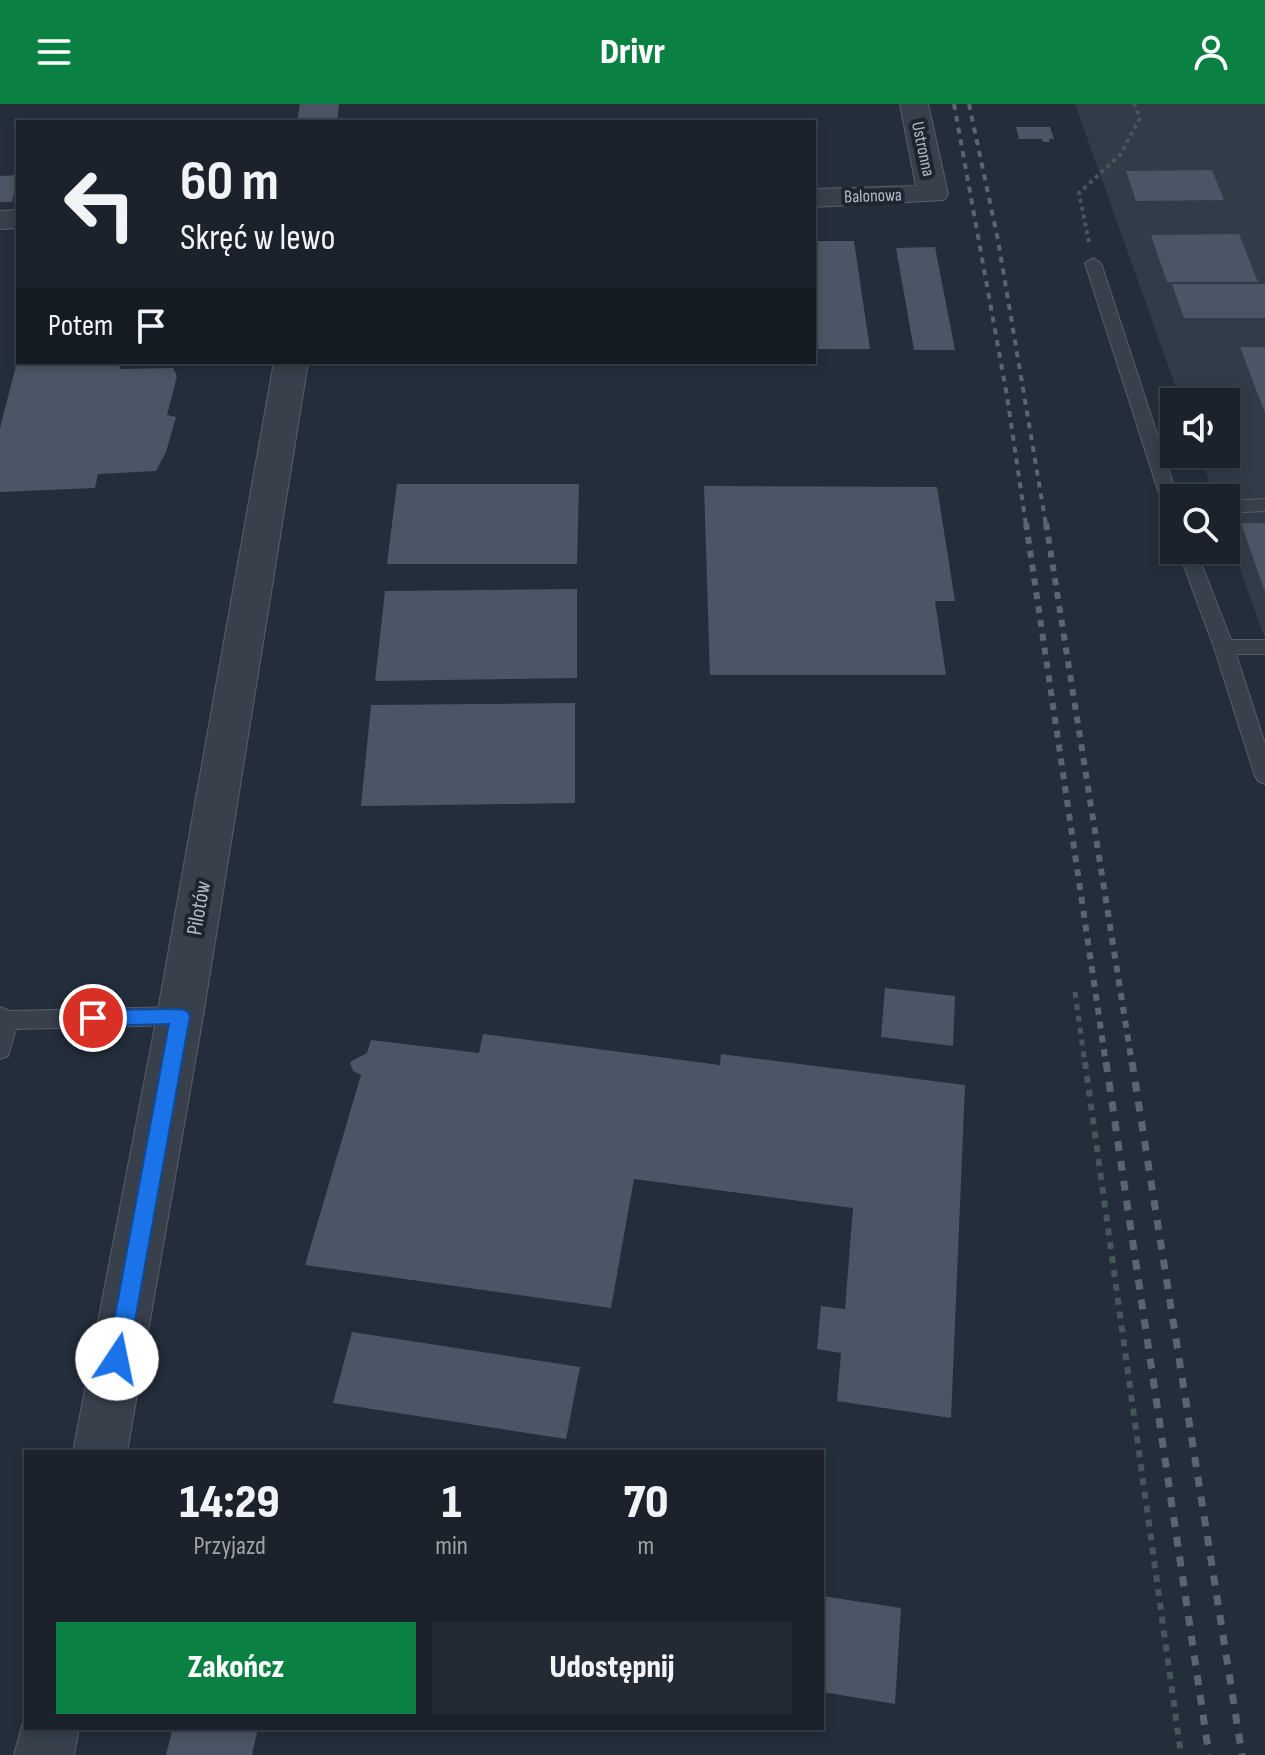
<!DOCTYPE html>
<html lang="pl">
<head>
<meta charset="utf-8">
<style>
	:root { --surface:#1b222c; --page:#242a34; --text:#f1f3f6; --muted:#a0a4a9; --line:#393f48; --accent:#0b8043 }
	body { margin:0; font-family:"Sofia Sans Condensed",sans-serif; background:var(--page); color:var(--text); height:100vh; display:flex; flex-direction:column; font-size:30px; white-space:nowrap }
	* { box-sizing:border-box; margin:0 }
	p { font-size:26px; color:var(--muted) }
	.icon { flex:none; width:44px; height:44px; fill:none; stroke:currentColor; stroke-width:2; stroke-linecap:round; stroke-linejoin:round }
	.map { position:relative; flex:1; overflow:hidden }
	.sheet { position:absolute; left:24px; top:1346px; width:800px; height:280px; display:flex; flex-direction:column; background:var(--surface); border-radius:0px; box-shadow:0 4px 12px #0003,0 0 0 2px var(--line) }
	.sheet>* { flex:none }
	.banner { position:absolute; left:16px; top:16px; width:800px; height:244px; border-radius:0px; box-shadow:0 4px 12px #0003,0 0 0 2px var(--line); background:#1b222c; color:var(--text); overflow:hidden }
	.fabs { position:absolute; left:1160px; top:284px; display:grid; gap:16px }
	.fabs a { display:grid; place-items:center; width:80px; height:80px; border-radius:0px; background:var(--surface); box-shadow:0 4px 12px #0003,0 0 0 2px var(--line); font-size:40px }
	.pin { position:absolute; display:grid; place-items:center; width:68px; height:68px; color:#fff; margin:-34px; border:4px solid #fff; border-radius:50%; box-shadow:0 2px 8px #0007 }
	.me { position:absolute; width:88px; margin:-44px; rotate:11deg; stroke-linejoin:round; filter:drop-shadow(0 0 6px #0008) }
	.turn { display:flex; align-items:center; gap:28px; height:168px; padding:0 32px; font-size:36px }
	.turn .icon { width:104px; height:104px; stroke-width:2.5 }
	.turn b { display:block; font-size:56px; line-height:68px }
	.then { display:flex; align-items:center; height:76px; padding:0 32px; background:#0003; gap:16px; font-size:30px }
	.eta { display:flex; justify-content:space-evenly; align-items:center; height:136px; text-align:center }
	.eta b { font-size:48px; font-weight:800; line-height:56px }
	.cta { display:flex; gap:16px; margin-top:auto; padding:16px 32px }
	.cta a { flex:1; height:92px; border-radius:0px; background:var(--accent); color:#fff; font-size:32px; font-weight:800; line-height:92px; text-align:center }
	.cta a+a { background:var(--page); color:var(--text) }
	header { display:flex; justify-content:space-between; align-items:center; height:104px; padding:0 32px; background:var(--accent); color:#fff; font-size:36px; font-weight:800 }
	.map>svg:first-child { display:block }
</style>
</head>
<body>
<header><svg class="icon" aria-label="menu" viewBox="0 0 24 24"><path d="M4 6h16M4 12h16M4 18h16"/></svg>Drivr<svg class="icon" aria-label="person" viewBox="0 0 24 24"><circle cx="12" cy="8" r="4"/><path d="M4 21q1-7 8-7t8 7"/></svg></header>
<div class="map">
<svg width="1265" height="1651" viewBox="0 0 1265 1651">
	<rect width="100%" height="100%" fill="#242e3b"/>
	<path fill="#323b48" d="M 1075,0 L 1265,0 L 1265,535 L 1226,426 L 1226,394 L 1215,394 L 1199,350 L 1226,350 L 1226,298 L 1181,298 Z"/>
	<path fill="#4b5565" d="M 300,0 L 339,0 L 337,18 L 297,18 Z
		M 1016,23 L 1050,23 L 1054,35 L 1049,35 L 1050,38 L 1043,38 L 1042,35 L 1019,35 Z
		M 1212,66 L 1224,96 L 1136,97 L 1126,67 Z
		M 18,71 L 12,98 L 0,98 L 0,72 Z
		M 1239,130 L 1258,178 L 1167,178 L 1151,131 Z
		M 814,137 L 854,137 L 870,245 L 814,245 Z
		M 935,143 L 955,246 L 914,246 L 896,144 Z
		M 1172,180 L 1265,180 L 1265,214 L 1184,214 Z
		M 1240,243 L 1265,243 L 1265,309 Z
		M 17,258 L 121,258 L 119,265 L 173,264 L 177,272 L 167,311 L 176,313 L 166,348 L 156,367 L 98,370 L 95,384 L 0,388 L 0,324 Z
		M 397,380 L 579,380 L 577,460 L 387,460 Z
		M 704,382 L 937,383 L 955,497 L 935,497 L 946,571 L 710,571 Z
		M 1241,419 L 1265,419 L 1265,488 Z
		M 577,485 L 577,574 L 375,577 L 385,487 Z
		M 575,599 L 575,699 L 361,702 L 371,601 Z
		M 885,884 L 955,892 L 953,942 L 881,933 Z
		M 483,930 L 720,961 L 721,950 L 965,981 L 951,1314 L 837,1297 L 841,1249 L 817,1245 L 821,1202 L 845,1205 L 853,1104 L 634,1075 L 611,1204 L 305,1161 L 361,971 L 353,967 L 350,958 L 367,949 L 371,936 L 479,949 Z
		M 352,1228 L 580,1263 L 566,1335 L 333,1299 Z
		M 822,1492 L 901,1504 L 895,1600 L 822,1588 Z
		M 173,1624 L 258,1624 L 252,1651 L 166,1651 Z"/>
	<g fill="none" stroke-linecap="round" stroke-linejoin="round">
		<defs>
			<path id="lane" d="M 1093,154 L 1101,159 L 1178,394 L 1174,394 L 1174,414 L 1165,408 L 1085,159 Z
				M 1265,395 L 1265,407 L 1226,409 L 1226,397 Z
				M 1178,446 L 1196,446 L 1231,536 L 1265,536 L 1265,550 L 1236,550 L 1265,640 L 1265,680 L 1258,677 L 1255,672 L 1214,543 Z
				M 0,903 L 10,907 L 180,903 L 188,905 L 191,912 L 188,919 L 180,921 L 16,925 L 8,952 L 0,955 Z"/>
			<path id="street" d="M 900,0 L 928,0 L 948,90 L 944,96 L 814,103 L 814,85 L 916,82 Z
				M 18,106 L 18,124 L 0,125 L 0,107 Z
				M 274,258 L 308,258 L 203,912 L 127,1348 L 73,1348 L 157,912 Z
				M 26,1608 L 26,1624 L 79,1624 L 74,1651 L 14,1651 Z"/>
		</defs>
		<use href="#lane" stroke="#565e69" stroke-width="2"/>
		<use href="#street" stroke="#565e69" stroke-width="2"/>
		<path stroke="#445759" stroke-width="4" stroke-dasharray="4 4" stroke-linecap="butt" d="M 1089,138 L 1079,89 L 1120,51 L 1140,14 L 1134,0"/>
		<path stroke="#445759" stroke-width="5" stroke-dasharray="6 6" stroke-linecap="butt" d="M 1075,888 L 1085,960"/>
		<path stroke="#445759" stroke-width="6" stroke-dasharray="7 7" stroke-linecap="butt" d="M 1085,958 L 1181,1651"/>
		<use href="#lane" fill="#38404b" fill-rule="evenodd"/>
		<use href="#street" fill="#38404b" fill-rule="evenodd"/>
		<path stroke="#5a6472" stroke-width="4" stroke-dasharray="6 6" stroke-linecap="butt" d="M 954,0 L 1007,292 L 1026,421
			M 969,0 L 998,136 L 1046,421"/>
		<path stroke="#5a6472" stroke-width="6" stroke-dasharray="7 7" stroke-linecap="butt" d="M 1026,419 L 1106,960
			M 1046,419 L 1132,960"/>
		<path stroke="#5a6472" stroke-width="7" stroke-dasharray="10 10" stroke-linecap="butt" d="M 1106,958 L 1209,1651
			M 1132,958 L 1242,1651"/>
	</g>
	<path fill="#1a73e8" stroke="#114b97" stroke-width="2" d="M 180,905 L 187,907 L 190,912 L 128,1255 L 125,1262 L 117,1265 L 110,1262 L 107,1255 L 169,920 L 93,922 L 87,920 L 84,914 L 87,909 L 93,906 Z"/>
	<g text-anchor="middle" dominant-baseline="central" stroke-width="8" stroke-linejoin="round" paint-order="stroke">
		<g font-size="18" fill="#b4bbc7" stroke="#1d2530">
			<text transform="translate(923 45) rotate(78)">Ustronna</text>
			<text transform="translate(873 92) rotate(-2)">Balonowa</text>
		</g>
		<g font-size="22" fill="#b4bbc7" stroke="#1d2530">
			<text transform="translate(199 804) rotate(-80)">Pilotów</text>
		</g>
	</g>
</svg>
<div class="fabs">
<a><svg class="icon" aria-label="sound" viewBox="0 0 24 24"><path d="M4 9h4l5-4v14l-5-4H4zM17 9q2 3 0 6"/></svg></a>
<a><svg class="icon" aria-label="search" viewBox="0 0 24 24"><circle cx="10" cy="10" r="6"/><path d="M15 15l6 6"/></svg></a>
</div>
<div class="pin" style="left:93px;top:914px;background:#d93025"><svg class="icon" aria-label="arrive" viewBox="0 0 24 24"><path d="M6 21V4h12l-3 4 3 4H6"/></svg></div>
<svg class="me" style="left:117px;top:1255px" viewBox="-20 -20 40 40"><circle r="19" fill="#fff"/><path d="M0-13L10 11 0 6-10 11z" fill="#1a73e8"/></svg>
<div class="banner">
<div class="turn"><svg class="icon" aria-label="left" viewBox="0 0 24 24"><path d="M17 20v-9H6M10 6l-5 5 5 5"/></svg><div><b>60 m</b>Skręć w lewo</div></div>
<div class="then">Potem<svg class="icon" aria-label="arrive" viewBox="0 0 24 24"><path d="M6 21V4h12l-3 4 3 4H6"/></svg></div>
</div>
<section class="sheet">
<div class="eta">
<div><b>14:29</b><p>Przyjazd</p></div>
<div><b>1</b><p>min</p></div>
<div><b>70</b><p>m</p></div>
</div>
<div class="cta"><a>Zakończ</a><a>Udostępnij</a></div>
</section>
</div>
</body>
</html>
